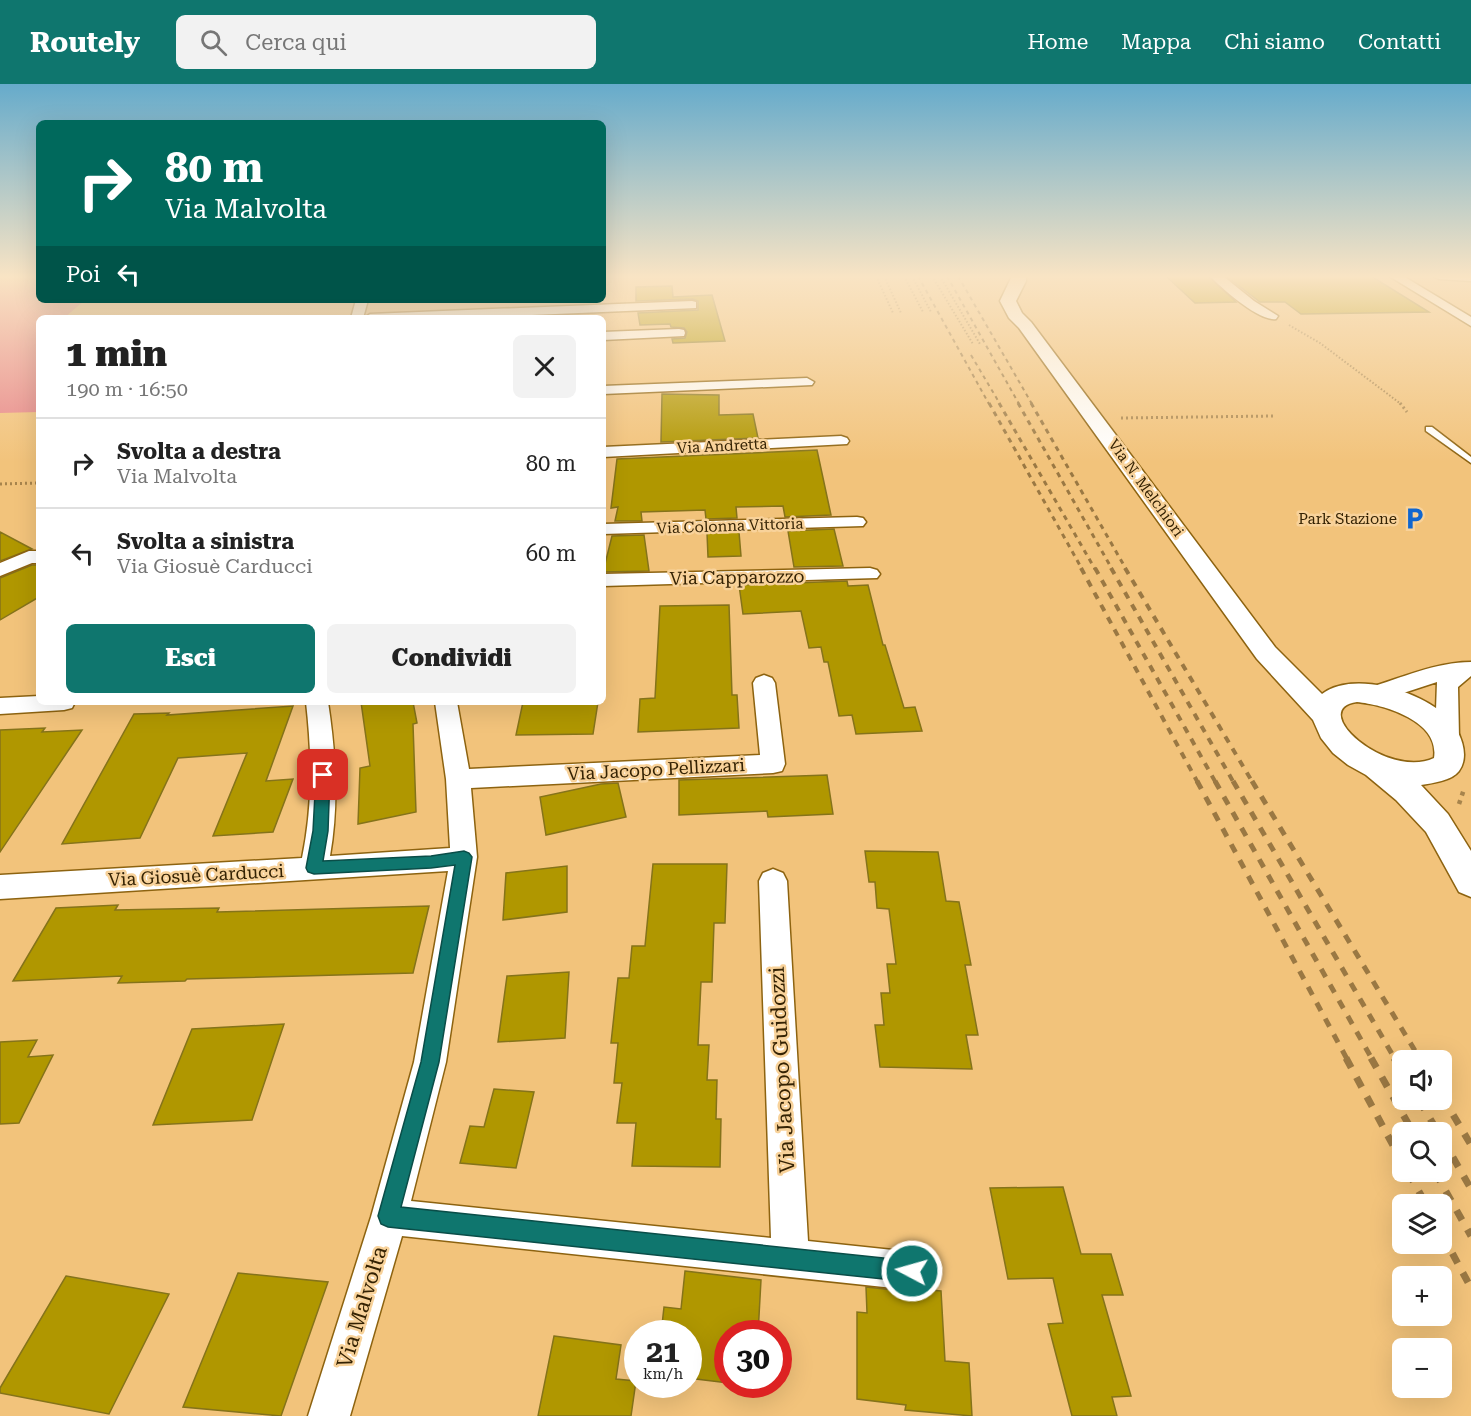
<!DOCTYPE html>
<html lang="it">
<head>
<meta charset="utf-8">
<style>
	:root { --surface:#fff; --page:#f2f2f2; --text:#222; --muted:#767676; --line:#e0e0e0; --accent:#0f766e }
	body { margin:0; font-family:"Roboto Serif",serif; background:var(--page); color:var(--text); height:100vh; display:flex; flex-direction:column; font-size:22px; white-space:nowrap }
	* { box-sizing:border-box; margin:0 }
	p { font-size:20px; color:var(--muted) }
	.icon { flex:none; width:33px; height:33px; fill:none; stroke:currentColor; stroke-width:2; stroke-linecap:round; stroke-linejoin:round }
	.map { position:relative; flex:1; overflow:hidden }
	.side { position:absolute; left:36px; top:231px; width:570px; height:390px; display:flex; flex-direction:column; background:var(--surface); border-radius:9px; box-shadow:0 6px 24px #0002 }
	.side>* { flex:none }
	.guide { position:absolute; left:36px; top:36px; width:570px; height:183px; border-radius:9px; box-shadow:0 6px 24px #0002; background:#00695c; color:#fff; overflow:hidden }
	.buttons { position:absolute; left:1392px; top:966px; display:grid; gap:12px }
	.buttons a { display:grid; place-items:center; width:60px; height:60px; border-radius:9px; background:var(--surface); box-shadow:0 6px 24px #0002; font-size:30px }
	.speed { position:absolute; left:624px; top:1236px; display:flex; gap:12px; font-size:30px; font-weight:700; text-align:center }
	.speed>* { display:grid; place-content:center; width:78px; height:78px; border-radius:50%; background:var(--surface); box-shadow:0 6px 24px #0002; line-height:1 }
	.speed small { font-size:15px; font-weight:400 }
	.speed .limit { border:9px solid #d22; background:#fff; color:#111 }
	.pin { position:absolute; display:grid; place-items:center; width:51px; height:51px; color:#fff; margin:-26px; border-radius:12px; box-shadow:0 3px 9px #0006 }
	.me { position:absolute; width:66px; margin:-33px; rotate:276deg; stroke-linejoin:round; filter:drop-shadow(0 0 4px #0008) }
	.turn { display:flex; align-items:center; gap:21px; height:126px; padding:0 30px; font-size:27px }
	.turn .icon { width:78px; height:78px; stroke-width:2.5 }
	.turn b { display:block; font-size:42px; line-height:51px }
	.then { display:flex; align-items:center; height:57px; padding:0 30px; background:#0003; gap:12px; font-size:22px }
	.round { display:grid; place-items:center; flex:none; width:63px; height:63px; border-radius:9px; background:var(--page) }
	.overview { display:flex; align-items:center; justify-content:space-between; height:102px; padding:0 30px }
	h1 { font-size:36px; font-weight:800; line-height:45px }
	.action { display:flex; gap:12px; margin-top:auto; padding:12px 30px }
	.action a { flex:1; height:69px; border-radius:9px; background:var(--accent); color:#fff; font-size:24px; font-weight:800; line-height:69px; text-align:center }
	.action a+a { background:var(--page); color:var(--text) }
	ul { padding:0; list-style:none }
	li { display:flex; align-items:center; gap:18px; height:90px; padding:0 30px; border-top:2px solid var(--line) }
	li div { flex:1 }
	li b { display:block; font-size:22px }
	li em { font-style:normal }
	header { display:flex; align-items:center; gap:36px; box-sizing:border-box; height:84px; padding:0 30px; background:var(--accent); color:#fff }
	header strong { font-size:28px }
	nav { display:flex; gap:33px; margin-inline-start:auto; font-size:21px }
	.search { width:420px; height:54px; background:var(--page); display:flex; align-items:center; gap:15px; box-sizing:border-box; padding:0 21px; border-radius:9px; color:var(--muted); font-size:22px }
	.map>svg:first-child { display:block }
</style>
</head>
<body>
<header>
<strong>Routely</strong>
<div class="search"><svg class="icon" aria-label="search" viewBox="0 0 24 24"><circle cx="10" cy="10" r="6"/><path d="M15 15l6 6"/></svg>Cerca qui</div>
<nav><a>Home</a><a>Mappa</a><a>Chi siamo</a><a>Contatti</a></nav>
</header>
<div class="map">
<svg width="1471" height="1332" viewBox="0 0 1471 1332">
	<rect width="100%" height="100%" fill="#f2c37b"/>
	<path fill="#e78489" d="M 0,192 L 39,192 L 39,216 L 85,216 L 64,234 L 39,234 L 39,328 L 0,329 Z"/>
	<path fill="#b09700" stroke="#85731a" stroke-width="1.5" d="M 1166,192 L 1208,192 L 1236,218 L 1195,219 Z
		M 1226,192 L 1371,192 L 1429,228 L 1301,230 L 1285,218 L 1260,218 Z
		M 672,202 L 673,213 L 712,211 L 725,257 L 673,259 L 672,255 L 685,254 L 687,248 L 684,244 L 671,243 L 670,240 L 640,241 L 638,229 L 698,226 L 698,217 L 693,215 L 636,217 L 636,203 Z
		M 662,310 L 719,311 L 719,331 L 753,330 L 758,354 L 661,358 Z
		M 817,366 L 831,431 L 785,433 L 783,422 L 736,423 L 737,434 L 706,435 L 705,426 L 641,428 L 642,437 L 615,437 L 618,423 L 611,424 L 617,375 Z
		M 834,445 L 843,482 L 794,483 L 788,447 Z
		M 0,448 L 32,465 L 0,477 Z
		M 739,448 L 741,472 L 708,473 L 707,449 Z
		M 644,451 L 649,487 L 603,488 L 612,452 Z
		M 32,481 L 39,481 L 39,513 L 0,536 L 0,494 Z
		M 847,497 L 848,502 L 868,501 L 883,561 L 885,561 L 904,624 L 915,623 L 922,647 L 856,650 L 852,631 L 839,632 L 828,578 L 824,578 L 821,563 L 809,564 L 801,527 L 743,530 L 739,501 Z
		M 729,521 L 732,611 L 737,611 L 739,644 L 638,648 L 640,615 L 655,614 L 660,522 Z
		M 361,618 L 413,618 L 417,639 L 413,640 L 416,728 L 358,740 L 360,684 L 370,682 Z
		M 523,618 L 598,618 L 593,650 L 516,651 Z
		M 293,622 L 266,697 L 293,695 L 273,748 L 213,752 L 247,669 L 178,674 L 140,754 L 62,760 L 134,630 L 169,629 L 167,631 Z
		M 45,644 L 42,648 L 82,646 L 0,768 L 0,646 Z
		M 827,691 L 833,730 L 768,733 L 767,727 L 679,731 L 679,696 Z
		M 618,699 L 626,733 L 546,751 L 540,713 L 601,700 Z
		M 865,767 L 938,768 L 946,817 L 959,818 L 971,881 L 965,881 L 978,951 L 966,951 L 972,985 L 880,983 L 875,941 L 884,941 L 881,909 L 890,909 L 887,880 L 896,880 L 889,825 L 877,824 L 875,798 L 869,798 Z
		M 653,780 L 727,780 L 725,839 L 714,839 L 712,898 L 701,898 L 698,961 L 709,961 L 707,996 L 717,996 L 716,1035 L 721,1035 L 720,1083 L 632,1082 L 636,1039 L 617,1039 L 622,999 L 614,999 L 618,959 L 611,959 L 618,894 L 629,894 L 632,862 L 645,862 Z
		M 567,782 L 567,828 L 503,836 L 506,789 Z
		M 118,821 L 115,826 L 219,824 L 217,828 L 429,822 L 413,889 L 187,895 L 185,897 L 118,899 L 122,892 L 13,897 L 56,824 Z
		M 569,888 L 565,954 L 498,958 L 507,892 Z
		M 284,940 L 252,1036 L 153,1041 L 192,945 Z
		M 37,956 L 28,973 L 53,971 L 19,1039 L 0,1040 L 0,958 Z
		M 494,1005 L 534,1008 L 516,1084 L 460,1079 L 470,1042 L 484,1043 Z
		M 1063,1103 L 1081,1170 L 1111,1170 L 1123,1211 L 1102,1211 L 1131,1312 L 1112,1313 L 1117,1332 L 1072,1332 L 1048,1240 L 1063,1239 L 1053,1194 L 1008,1195 L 990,1104 Z
		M 685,1187 L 761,1196 L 758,1250 L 728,1250 L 728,1299 L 688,1294 L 688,1250 L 661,1250 L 664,1223 L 681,1225 Z
		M 238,1189 L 328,1198 L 281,1332 L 183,1323 Z
		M 66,1192 L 169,1210 L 109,1330 L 0,1309 L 0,1304 Z
		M 866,1203 L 912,1208 L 919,1205 L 941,1207 L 945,1277 L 969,1279 L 972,1332 L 905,1326 L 906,1321 L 857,1315 L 857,1228 L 867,1229 Z
		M 554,1252 L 621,1261 L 616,1295 L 636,1297 L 631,1332 L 538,1332 Z"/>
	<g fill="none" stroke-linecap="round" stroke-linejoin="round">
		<defs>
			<path id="service" d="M 1426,343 L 1432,343 L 1471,373 L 1471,379 L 1426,347 Z"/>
			<path id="minor" d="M 1210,192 L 1223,192 L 1254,217 L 1278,232 L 1276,235 C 1260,238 1221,204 1210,192 Z
				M 1389,192 L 1403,192 L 1471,233 L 1471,242 Z
				M 1433,192 L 1471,192 L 1471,197 L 1439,195 Z
				M 356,216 L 368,216 L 363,234 L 351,234 Z
				M 692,217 L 696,218 L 696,224 L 463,234 L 364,234 L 370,230 Z
				M 679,245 L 684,246 L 685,249 L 684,252 L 603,256 L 603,248 Z
				M 807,294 L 814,298 L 812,301 L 603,310 L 603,302 Z
				M 841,352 L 847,354 L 849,357 L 847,360 L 603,373 L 603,363 Z
				M 857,433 L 863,434 L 866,438 L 863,442 L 603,450 L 603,440 Z
				M 29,467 L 39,467 L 39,479 L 32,479 L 0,492 L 0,479 Z
				M 870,484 L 877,486 L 880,490 L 877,494 L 603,502 L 603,490 Z
				M 1471,578 L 1471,592 L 1458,603 L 1459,654 L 1455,660 L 1447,663 L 1439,660 L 1435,654 L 1437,598 L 1376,618 L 1368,616 L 1365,610 L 1368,604 C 1401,594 1436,578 1471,578 Z
				M 764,591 L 772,594 L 775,599 L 785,680 L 782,687 L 773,689 L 471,704 L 477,773 L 446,978 L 411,1117 L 771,1154 L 759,797 L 763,789 L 773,785 L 783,789 L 787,797 L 808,1157 L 912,1168 L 925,1174 L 931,1187 L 925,1200 L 912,1206 L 402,1152 L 350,1332 L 308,1332 L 371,1133 L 414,978 L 448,787 L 0,815 L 0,791 L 302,774 C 313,721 312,671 306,618 L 328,618 C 336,670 339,721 330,772 L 450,764 L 446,695 L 435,618 L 457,618 L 469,685 L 760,671 L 753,599 L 756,594 Z
				M 39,612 L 39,618 L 75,618 L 72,624 L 64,626 L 0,630 L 0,614 Z"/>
			<path id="tertiary" d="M 1012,192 L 1026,192 L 1026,197 L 1016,217 L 1022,229 L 1031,238 L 1275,563 L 1322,610 C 1353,586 1421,607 1447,633 C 1459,645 1471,670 1459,687 C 1451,697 1433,699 1421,701 L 1448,730 L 1471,767 L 1471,813 L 1459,808 L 1426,748 L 1396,716 L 1366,691 L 1348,681 L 1333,669 L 1321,654 L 1313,636 L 1257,575 L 1019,244 L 1009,234 L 1000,217 ZM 1357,618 C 1385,621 1440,637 1434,674 C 1387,696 1306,625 1357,618 Z"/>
		</defs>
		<use href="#service" stroke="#8d6310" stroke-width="3"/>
		<use href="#minor" stroke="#8d6310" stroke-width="3"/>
		<use href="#tertiary" stroke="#8d6310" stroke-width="3"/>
		<path stroke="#a7844c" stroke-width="2" stroke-dasharray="1.5 2" stroke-linecap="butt" d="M 876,192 L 893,229
			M 884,192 L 901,229
			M 904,192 L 923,228
			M 912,192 L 931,228
			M 932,192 L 973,260
			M 940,192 L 980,260
			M 1289,241 L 1320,259 L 1401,320"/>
		<path stroke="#a7844c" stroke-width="3" stroke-dasharray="2 3" stroke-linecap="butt" d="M 1400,319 L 1407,328
			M 1121,334 L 1273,332
			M 0,400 L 39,399"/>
		<path stroke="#a7844c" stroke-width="4.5" stroke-dasharray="4 5" stroke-linecap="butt" d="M 1459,720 L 1464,705"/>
		<use href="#service" fill="#fff" fill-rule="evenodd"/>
		<use href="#minor" fill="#fff" fill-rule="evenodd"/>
		<use href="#tertiary" fill="#fff" fill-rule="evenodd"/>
		<path stroke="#9a7843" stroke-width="2" stroke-dasharray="4 4" stroke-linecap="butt" d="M 918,192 L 989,320
			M 947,192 L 1019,320
			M 958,192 L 1032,320
			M 971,271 L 1000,320"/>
		<path stroke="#9a7843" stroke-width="3" stroke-dasharray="5 5" stroke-linecap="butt" d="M 989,319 L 1082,485
			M 999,319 L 1095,485
			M 1018,319 L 1112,485
			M 1031,319 L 1126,485"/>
		<path stroke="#9a7843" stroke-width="4" stroke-dasharray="7 7" stroke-linecap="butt" d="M 1081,484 L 1198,699
			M 1095,484 L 1216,699
			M 1111,484 L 1234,699
			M 1125,484 L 1253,699"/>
		<path stroke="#9a7843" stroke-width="5" stroke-dasharray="9 9" stroke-linecap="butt" d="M 1197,697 L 1347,975
			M 1215,697 L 1372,975
			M 1233,697 L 1395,975
			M 1252,697 L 1420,975"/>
		<path stroke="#9a7843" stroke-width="7" stroke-dasharray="11 11" stroke-linecap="butt" d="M 1346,974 L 1402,1078
			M 1371,974 L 1413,1048
			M 1394,974 L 1402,988
			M 1419,974 L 1420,976
			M 1442,1012 L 1471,1061
			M 1419,1016 L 1438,1048
			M 1442,1054 L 1471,1105
			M 1408,1088 L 1426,1120
			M 1435,1088 L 1471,1152
			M 1442,1150 L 1471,1204"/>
	</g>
	<linearGradient id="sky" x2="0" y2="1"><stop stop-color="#66abcb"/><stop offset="0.51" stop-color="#f9e4c4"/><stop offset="1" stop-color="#f9e4c4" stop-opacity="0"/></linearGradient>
	<rect width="1471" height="378" fill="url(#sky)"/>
	<path fill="#0f766e" stroke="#0a4d48" stroke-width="1.5" d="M 323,686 L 330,691 L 328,747 L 323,777 L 431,772 L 464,767 L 469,769 L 472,773 L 439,978 L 401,1123 L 912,1177 L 920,1180 L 923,1187 L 920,1195 L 912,1198 L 388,1143 L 381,1140 L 378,1132 L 421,978 L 455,781 L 431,784 L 314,790 L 308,788 L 306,784 L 313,747 L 316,691 Z"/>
	<defs>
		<symbol id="parking-bare" viewBox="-9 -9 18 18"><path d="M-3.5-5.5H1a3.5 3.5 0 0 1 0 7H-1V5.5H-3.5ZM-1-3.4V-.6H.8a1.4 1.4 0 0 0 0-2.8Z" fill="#1066cf" stroke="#f8d29a" stroke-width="2.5" paint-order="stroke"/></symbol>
	</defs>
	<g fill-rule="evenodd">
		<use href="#parking-bare" x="1398" y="418" width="33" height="33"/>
	</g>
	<g text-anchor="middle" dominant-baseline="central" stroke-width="5" stroke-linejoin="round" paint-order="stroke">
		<g font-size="15" fill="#342203" stroke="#f8d29a">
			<text transform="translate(722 362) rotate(-3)">Via Andretta</text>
			<text transform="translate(1146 404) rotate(54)">Via N. Melchiori</text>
			<text transform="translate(730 442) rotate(-2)">Via Colonna Vittoria</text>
		</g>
		<g font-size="15" fill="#342203" stroke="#f8d29a" text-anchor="end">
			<text x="1397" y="435">Park Stazione</text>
		</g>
		<g font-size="18" fill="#342203" stroke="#f8d29a">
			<text transform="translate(737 493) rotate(-1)">Via Capparozzo</text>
			<text transform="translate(656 685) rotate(-3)">Via Jacopo Pellizzari</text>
			<text transform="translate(196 791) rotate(-3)">Via Giosuè Carducci</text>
		</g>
		<g font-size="21" fill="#342203" stroke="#f8d29a">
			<text transform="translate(782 986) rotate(-93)">Via Jacopo Guidozzi</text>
			<text transform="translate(362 1223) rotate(-73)">Via Malvolta</text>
		</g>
	</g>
</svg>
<div class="buttons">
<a><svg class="icon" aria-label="sound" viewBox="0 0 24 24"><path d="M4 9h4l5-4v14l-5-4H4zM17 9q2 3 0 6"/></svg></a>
<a><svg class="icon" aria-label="search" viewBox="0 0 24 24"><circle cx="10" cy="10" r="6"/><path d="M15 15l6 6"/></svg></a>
<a><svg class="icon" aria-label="layers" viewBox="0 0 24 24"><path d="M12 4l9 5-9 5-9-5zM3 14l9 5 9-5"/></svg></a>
<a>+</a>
<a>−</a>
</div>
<div class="speed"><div>21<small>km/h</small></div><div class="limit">30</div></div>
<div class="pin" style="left:323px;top:691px;background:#d93025"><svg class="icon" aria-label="arrive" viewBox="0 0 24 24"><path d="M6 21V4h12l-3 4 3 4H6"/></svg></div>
<svg class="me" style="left:912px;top:1187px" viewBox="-20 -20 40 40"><circle r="17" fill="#0f766e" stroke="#fff" stroke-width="3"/><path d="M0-11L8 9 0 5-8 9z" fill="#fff"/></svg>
<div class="guide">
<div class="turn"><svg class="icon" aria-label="right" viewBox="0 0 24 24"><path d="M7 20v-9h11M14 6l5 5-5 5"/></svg><div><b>80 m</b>Via Malvolta</div></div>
<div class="then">Poi<svg class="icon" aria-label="left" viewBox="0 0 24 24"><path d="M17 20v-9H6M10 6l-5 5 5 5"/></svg></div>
</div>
<section class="side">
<div class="overview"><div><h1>1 min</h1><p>190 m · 16:50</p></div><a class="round"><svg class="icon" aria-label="close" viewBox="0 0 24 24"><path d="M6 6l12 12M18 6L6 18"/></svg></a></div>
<ul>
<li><svg class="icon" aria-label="right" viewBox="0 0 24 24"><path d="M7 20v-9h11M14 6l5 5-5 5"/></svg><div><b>Svolta a destra</b><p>Via Malvolta</p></div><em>80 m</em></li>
<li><svg class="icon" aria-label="left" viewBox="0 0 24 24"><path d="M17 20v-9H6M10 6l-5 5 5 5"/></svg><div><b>Svolta a sinistra</b><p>Via Giosuè Carducci</p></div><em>60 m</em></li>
</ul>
<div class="action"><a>Esci</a><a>Condividi</a></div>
</section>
</div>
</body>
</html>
